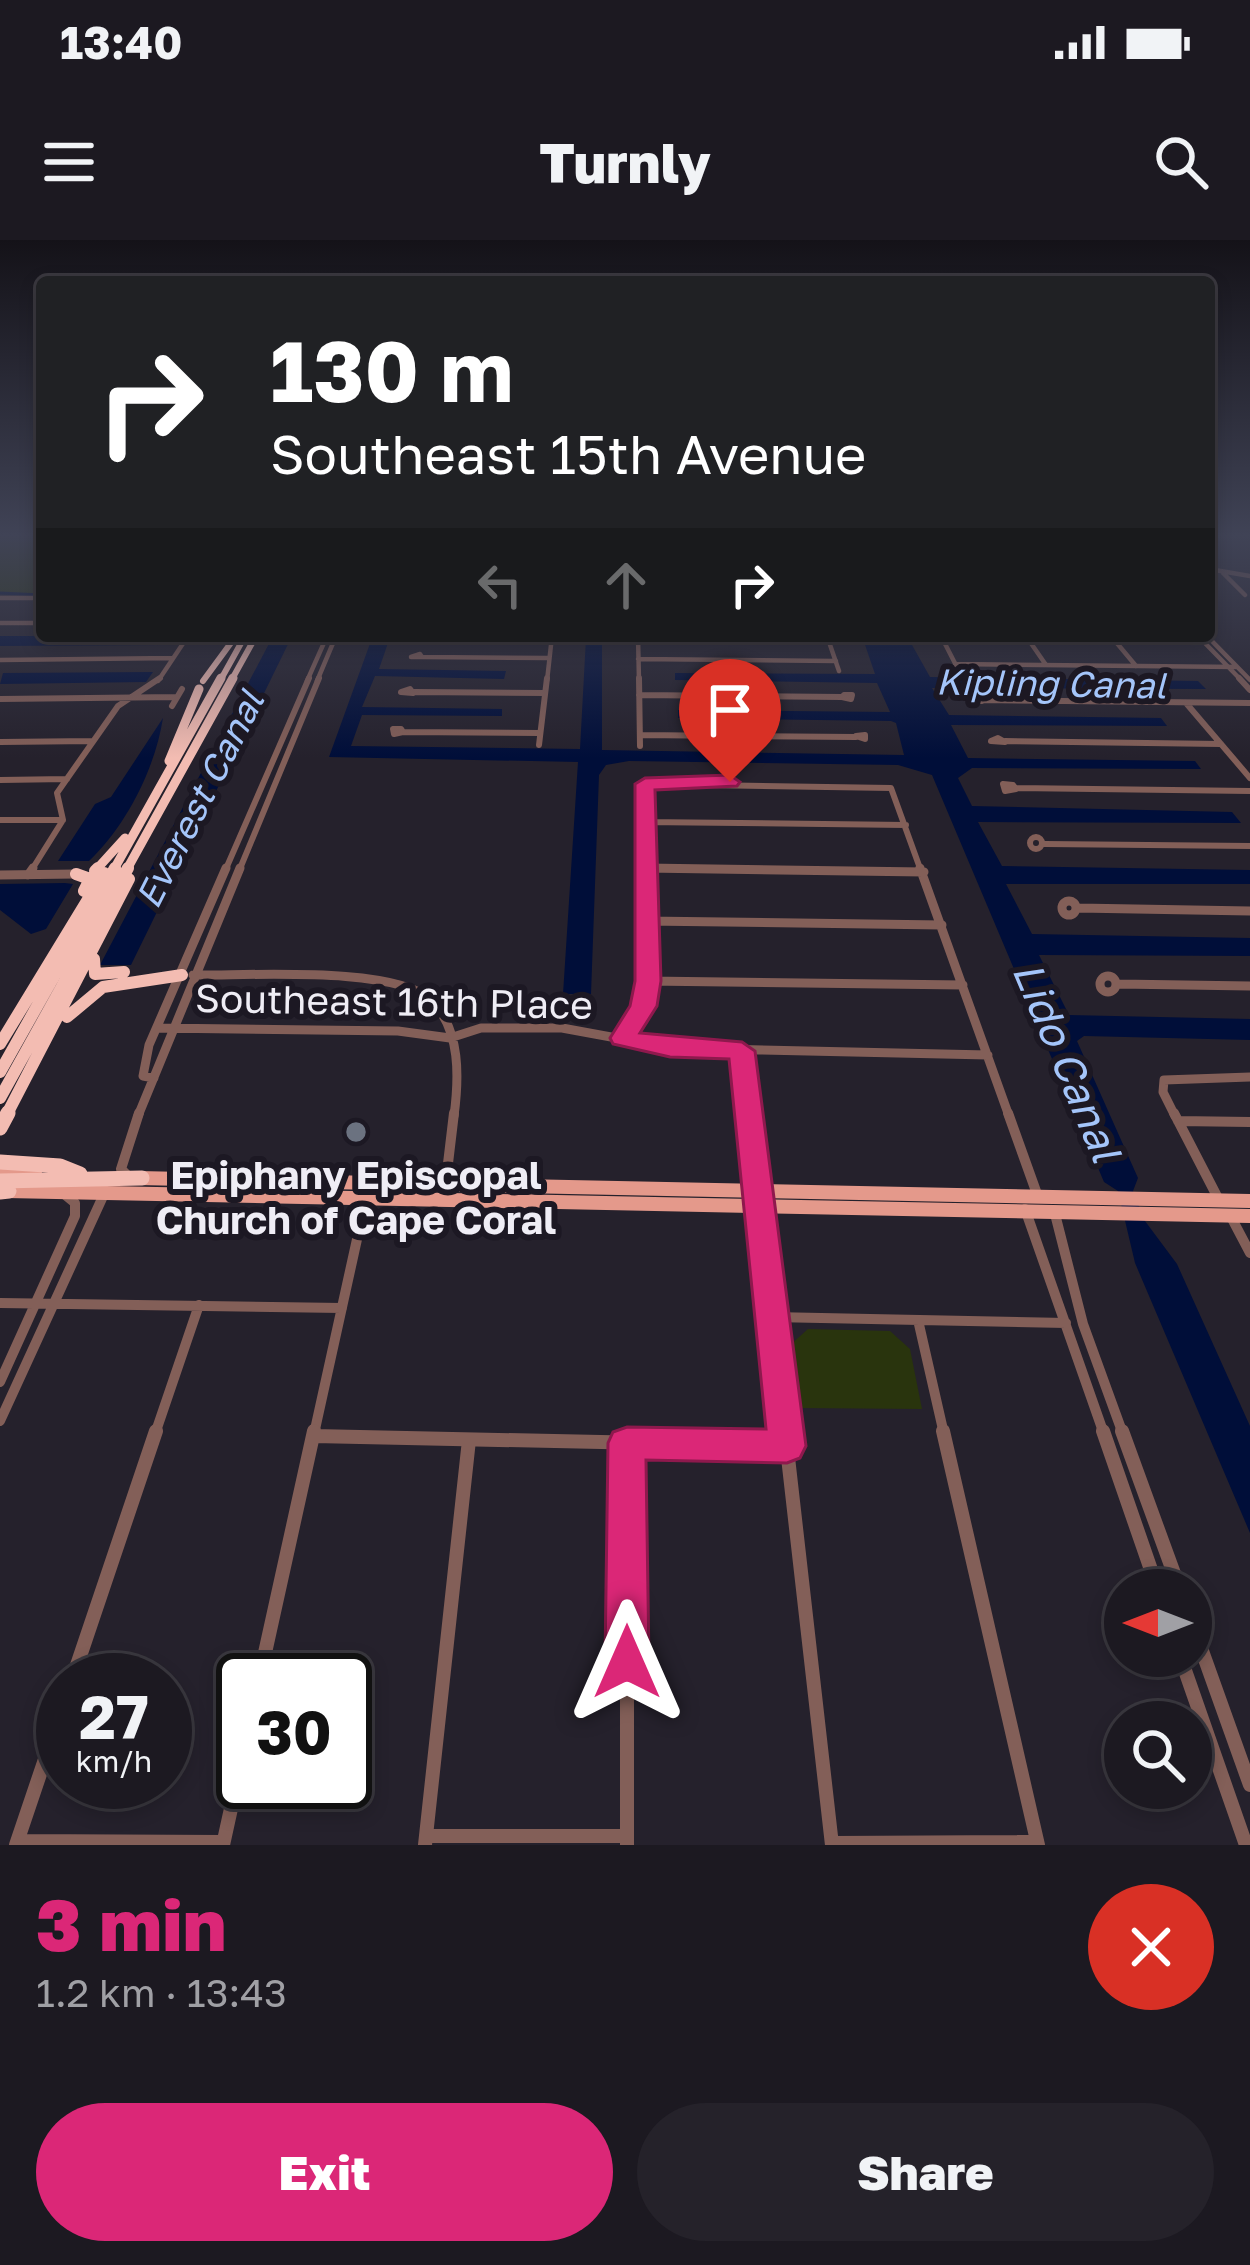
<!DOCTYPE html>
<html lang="en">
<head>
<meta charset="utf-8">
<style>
	:root { --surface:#1c1921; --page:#25222a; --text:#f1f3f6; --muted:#a0a0a5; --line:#3a383f; --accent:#db2777 }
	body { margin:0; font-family:"Golos Text",sans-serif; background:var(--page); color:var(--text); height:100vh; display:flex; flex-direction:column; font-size:45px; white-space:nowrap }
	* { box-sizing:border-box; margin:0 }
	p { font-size:39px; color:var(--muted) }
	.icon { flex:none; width:66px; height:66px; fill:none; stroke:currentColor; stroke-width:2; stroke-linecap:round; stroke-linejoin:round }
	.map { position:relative; height:1605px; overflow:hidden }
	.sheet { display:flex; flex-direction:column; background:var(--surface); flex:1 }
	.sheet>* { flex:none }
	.guide { position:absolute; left:36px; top:36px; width:1179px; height:366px; border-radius:12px; box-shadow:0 6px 18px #0003,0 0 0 3px var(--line); background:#202124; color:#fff; overflow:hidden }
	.needle { width:78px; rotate:270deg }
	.fabs { position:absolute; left:1104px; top:1329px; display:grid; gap:24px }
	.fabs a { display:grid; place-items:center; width:108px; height:108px; border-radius:50%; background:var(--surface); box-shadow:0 6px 18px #0003,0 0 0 3px var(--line); font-size:60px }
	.speed { position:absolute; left:36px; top:1413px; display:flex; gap:24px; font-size:60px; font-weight:700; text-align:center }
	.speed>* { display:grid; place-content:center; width:156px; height:156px; border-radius:50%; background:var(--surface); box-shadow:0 6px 18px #0003,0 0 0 3px var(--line); line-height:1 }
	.speed small { font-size:30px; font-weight:400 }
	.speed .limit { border:6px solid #111; border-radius:18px; background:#fff; color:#111 }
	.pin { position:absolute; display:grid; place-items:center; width:102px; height:102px; color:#fff; margin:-123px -51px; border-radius:50% 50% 50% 0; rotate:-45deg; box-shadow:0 0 12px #0007 }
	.pin .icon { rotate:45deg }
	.me { position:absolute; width:132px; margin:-66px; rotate:0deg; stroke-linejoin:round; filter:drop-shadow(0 0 9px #0008) }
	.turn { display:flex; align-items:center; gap:42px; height:252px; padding:0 36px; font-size:54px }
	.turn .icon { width:156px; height:156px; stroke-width:2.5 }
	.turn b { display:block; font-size:84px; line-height:102px }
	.lanes { display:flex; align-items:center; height:114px; padding:0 36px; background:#0003; justify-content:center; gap:60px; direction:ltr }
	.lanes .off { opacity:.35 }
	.round { display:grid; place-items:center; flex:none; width:126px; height:126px; border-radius:63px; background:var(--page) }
	.head { display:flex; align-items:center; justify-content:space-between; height:204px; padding:0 36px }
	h1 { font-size:72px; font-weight:800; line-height:90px; color:var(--accent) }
	.primary-button { display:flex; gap:24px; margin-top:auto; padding:24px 36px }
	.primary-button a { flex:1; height:138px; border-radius:72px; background:var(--accent); color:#fff; font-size:48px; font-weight:800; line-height:138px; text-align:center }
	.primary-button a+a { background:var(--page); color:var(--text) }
	.status { display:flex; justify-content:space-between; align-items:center; height:84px; padding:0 60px; background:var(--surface); direction:ltr }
	.status svg { height:33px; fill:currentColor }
	header { display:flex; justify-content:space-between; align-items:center; height:156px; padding:0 36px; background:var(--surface); font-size:54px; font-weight:800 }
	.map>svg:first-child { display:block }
</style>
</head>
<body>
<div class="status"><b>13:40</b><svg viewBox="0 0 49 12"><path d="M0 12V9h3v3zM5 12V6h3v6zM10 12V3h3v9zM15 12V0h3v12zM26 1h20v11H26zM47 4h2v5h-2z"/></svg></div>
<header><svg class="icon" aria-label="menu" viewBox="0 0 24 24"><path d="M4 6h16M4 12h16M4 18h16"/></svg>Turnly<svg class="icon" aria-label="search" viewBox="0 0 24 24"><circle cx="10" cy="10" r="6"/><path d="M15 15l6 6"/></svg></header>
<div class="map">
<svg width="1250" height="1605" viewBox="0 0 1250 1605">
	<rect width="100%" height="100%" fill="#25212c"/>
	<path fill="#29340d" d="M 0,294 L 42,294 L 42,355 L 0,353 Z
		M 808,1089 L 890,1091 L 910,1109 L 922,1169 L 796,1168 L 789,1106 Z"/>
	<path fill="#000e39" d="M 0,396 L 180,396 L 174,405 L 0,406 Z
		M 273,396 L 292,396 L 131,725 L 100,725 Z
		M 862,396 L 907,396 L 930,437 L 1198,441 L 1206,449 L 932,448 L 949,475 L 1161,478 L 1167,486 L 951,485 L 968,518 L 1195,521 L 1201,529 L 972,528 L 958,538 L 972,566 L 1232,572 L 1241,583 L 978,582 L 1002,626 L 1250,630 L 1250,644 L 1006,644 L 1032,694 L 1250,698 L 1250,716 L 1039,715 L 1069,775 L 1250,779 L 1250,800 L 1084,796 L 1077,801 L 1138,938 L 1133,951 L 1145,981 L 1177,1024 L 1250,1186 L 1250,1293 L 1135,1023 L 1118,951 L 1104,942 L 932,535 L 898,525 L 629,521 L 606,525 L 599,535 L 591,754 L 563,754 L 578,522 L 329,517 L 372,398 L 516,398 L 515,404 L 388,403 L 379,429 L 506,431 L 504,439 L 375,436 L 362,467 L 502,469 L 502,476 L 362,475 L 351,506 L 580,509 L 586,398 L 602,399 L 602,510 L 904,515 L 896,483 L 891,481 L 678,478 L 678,470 L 890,472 L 877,443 L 675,440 L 675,433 L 875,434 Z
		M 153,432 L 146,442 L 0,444 L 3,433 Z
		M 163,478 C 155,529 126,586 89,621 L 58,621 L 95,564 L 111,557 Z
		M 0,644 L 65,643 L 73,644 L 46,689 L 31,694 L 0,670 Z"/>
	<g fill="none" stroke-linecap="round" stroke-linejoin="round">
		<path stroke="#000e39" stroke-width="3" d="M 0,353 L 42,355"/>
		<path stroke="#835f58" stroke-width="4.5" d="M 1209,329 L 1250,336
			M 1223,333 L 1245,355
			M 0,358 L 42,358
			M 0,383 L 42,383
			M 638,396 L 639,441
			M 827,396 L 839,431
			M 941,396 L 960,433
			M 1026,396 L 1046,425
			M 1111,396 L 1136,426
			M 1198,396 L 1242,441
			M 1207,396 L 1250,440
			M 420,414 L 422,417 L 411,417 Z
			M 422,417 L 549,418
			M 638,419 L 836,421
			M 0,420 L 173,418
			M 955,424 L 1237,427
			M 158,441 L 188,396
			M 307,441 L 327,396
			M 317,441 L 336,396
			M 547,441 L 552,396"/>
		<path stroke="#835f58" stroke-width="6" d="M 639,438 L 640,506
			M 1239,438 L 1250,450
			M 410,449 L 413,453 L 401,452 Z
			M 414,452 L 545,453
			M 639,455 L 842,457
			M 844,455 L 852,455 L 851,459 L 842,457 Z
			M 976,458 L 982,461 L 969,460 Z
			M 0,459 L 177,457
			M 982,460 L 1250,463
			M 1186,463 L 1250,538
			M 172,466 L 182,449
			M 393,489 L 401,489 L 403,492 L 394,494 Z
			M 403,492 L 540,493
			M 640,495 L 856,497
			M 865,495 L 865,499 L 856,496 Z
			M 998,498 L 1005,502 L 991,501 Z
			M 1005,501 L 1221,504
			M 0,502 L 93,501
			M 539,505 L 547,438
			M 0,540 L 67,539
			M 1003,544 L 1013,545 L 1016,549 L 1005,551 Z
			M 1016,548 L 1250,551
			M 0,580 L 63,580
			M 644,582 L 906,585
			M1030 603a6 6 0 1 1 12 0a6 6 0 1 1-12 0Z
			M 1045,604 L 1250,606
			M 645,628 L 823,631
			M 31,631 L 63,580 L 57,553 L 118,466 L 160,438
			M 225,631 L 309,438
			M 239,631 L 319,438
			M 646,631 L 645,544 L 891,548 L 921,631"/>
		<path stroke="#835f58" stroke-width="9" d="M 645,628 L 924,632
			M 920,628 L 1009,876
			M 0,635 L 76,634
			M 28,635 L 33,628
			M1062 668a7 7 0 1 1 14 0a7 7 0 1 1-14 0Z
			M 1078,668 L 1250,671
			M 646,681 L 942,685
			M 193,735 C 245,736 397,725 432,761 C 461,791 459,838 454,876
			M1100 744a8 8 0 1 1 16 0a8 8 0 1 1-16 0Z
			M 648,741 L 963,745
			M 1119,744 L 1250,746
			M 157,788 L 398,791 L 450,798 L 481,788 L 562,788 L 671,808 L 988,815
			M 623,798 C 658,743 647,691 646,628
			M 741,811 L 748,876
			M 154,838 L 143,836 L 149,805 L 226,628
			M 138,876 L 240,628
			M 1175,876 L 1163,852 L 1164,840 L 1250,837"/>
		<path stroke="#835f58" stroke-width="10" d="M 748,873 L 785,1194
			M 1008,873 L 1037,954
			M 1174,873 L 1220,962
			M 1178,881 L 1250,882
			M 129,937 L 121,929 L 139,873
			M 444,957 L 454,873
			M 1025,969 L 1104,1194
			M 1054,970 L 1083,1084 L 1123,1194
			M 1230,975 L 1250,1013
			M 0,1063 L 342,1068
			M 772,1077 L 1066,1083
			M 918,1080 L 944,1194
			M 0,1142 L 75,976 L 75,963 L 64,954
			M 0,1181 L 105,952
			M 155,1194 L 199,1065
			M 314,1194 L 367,954"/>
		<path stroke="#835f58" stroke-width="14" d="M 785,1191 L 832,1605
			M 943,1191 L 1038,1605
			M 1103,1191 L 1158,1350
			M 1122,1191 L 1180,1350
			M 314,1196 L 787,1206
			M 627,1203 L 627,1605
			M 1191,1380 L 1250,1545
			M 1180,1416 L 1246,1605
			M 72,1440 L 156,1191
			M 259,1440 L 314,1191
			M 426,1596 L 627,1596
			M 18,1601 L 223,1602
			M 832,1603 L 1037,1602
			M 16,1605 L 63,1466
			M 223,1605 L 243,1514
			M 425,1605 L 469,1200"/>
		<path stroke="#e4998b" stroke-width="14" d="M 0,933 L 35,933
			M 138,938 L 1250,961
			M 6,951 L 1250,976"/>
		<path stroke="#f3bcb2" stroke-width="6" d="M 203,441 L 236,396
			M 220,441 L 245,396
			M 231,441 L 256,396"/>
		<path stroke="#f3bcb2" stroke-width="9" d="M 169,521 L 199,449
			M 95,631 L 125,598
			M 113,631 L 221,438
			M 126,631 L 233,438"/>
		<path stroke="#f3bcb2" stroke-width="12" d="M 95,631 L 98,628
			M 76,634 L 90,639 L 84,651
			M 94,719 L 95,734 L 124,732
			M 67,777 L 103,747 L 182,735
			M 0,804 L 104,633
			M 0,832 L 115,628
			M 0,858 L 128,628
			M 6,876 L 129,639"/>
		<path stroke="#f3bcb2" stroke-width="15" d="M 0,888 L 8,873
			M 0,922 L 60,926 L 80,934
			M 0,941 L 142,938
			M 0,952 L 9,951"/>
	</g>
	<linearGradient id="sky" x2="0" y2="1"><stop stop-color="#141218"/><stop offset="0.57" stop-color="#404356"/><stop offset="1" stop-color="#404356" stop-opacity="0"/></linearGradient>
	<rect width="1250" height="518" fill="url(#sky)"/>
	<path fill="#db2777" stroke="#8e194d" stroke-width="3" d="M 730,535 L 740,542 L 737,546 L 655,550 L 661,741 L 657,766 L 640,793 L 742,802 L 755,811 L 806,1206 L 800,1218 L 787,1223 L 646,1220 L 649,1422 L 643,1437 L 627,1444 L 612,1437 L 605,1422 L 608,1203 L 613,1192 L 627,1187 L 766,1189 L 729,819 L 670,817 L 613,804 L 610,798 L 630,766 L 635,741 L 635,544 L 645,538 Z"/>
	<circle fill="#6b7280" stroke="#1c1823" stroke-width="4.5" cx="356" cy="892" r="12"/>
	<g text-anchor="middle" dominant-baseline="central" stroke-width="12" stroke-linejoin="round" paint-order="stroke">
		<g font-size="36" font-style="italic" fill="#a4c5fa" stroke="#1c1823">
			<text transform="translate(1051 443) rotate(1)">Kipling Canal</text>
			<text transform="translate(199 559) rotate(-63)">Everest Canal</text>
		</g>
		<g font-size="39" fill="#efedf5" stroke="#1c1823">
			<text transform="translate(394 761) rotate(1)">Southeast 16th Place</text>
		</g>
		<g font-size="39" font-weight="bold" fill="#efedf5" stroke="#1c1823">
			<text x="356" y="934">Epiphany Episcopal<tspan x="356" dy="45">Church of Cape Coral</tspan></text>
		</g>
		<g font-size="42" font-style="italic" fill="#a4c5fa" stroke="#1c1823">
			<text transform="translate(1068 821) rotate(67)">Lido Canal</text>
		</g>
	</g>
</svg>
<div class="fabs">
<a><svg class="needle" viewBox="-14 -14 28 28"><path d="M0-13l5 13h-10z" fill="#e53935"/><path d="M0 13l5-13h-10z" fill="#a0a0a5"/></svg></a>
<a><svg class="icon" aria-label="search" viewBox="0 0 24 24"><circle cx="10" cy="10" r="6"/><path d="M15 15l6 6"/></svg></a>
</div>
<div class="speed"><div>27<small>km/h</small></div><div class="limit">30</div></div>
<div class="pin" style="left:730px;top:542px;background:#d93025"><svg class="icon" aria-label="arrive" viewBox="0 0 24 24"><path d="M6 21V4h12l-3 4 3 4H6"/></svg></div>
<svg class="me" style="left:627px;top:1422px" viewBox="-20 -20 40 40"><path d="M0-17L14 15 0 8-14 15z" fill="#db2777" stroke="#fff" stroke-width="4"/></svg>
<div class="guide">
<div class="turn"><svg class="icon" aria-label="right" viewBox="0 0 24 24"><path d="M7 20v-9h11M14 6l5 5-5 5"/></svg><div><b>130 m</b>Southeast 15th Avenue</div></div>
<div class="lanes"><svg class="icon off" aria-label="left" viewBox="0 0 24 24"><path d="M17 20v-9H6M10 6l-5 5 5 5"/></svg><svg class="icon off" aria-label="ahead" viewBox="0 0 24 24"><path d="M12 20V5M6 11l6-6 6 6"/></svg><svg class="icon" aria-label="right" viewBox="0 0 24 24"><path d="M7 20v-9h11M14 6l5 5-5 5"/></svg></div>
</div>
</div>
<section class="sheet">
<div class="head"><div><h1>3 min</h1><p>1.2 km · 13:43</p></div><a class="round" style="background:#d93025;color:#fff"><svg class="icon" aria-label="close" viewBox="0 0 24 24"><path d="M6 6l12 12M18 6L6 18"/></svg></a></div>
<div class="primary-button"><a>Exit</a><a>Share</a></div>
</section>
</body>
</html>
